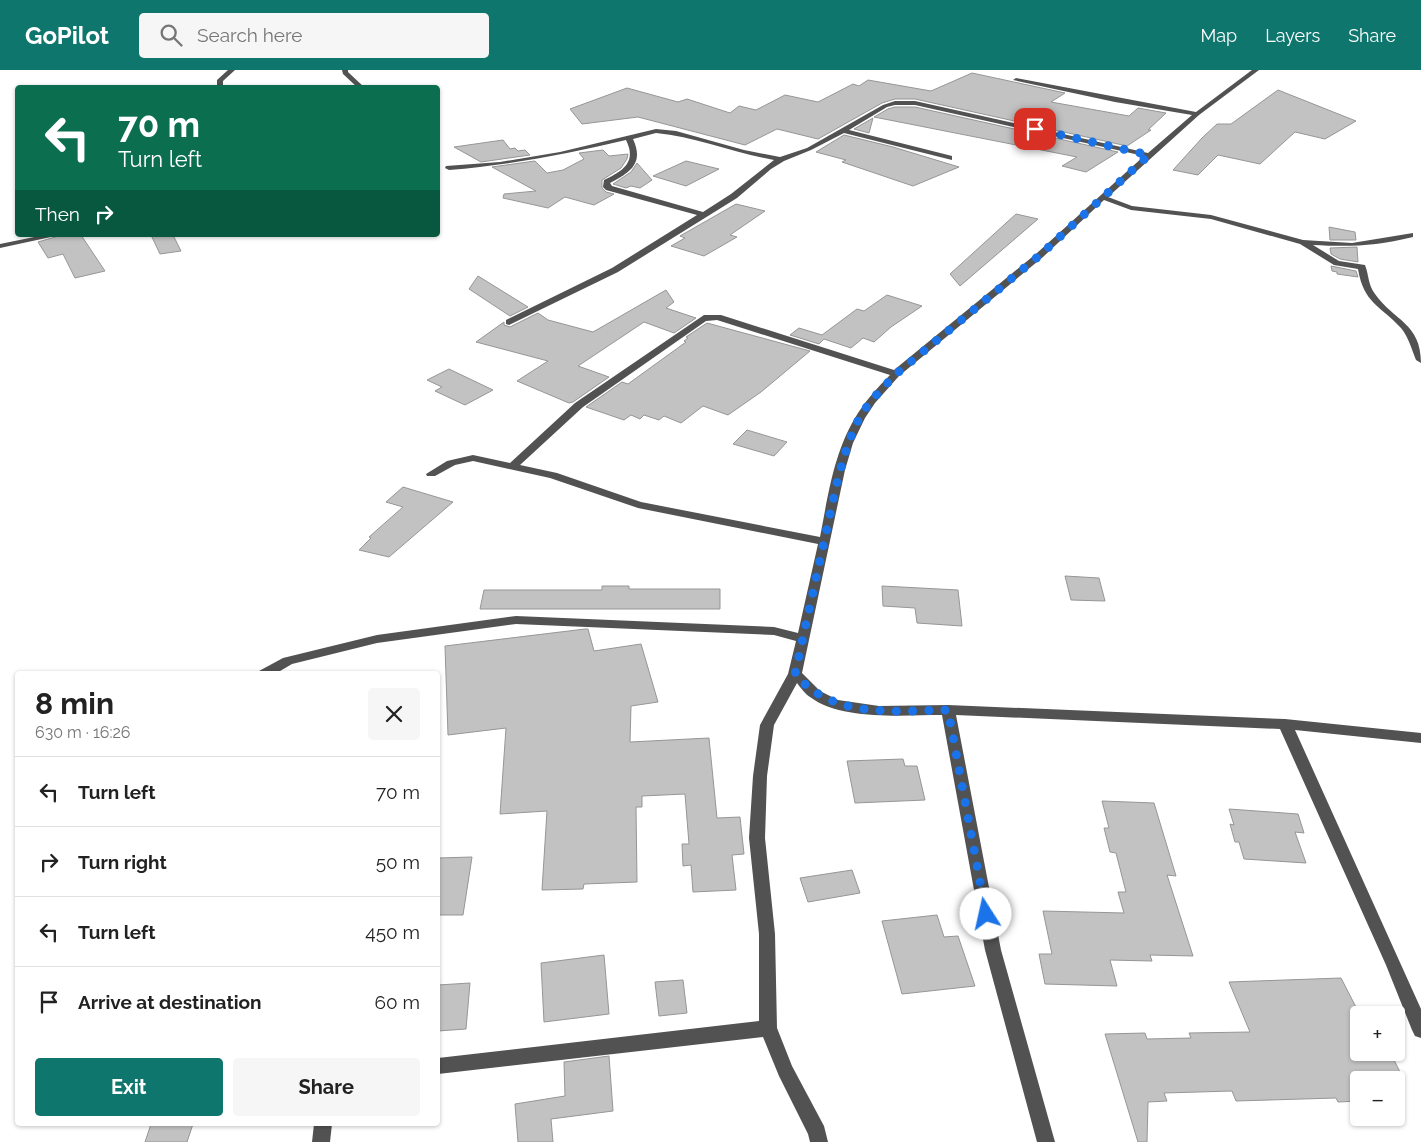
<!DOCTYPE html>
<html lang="en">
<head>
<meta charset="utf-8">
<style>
	:root { --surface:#fff; --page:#f6f6f6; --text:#222; --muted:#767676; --line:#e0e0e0; --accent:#0f766e }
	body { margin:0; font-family:Raleway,sans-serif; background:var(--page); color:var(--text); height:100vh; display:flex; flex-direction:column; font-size:19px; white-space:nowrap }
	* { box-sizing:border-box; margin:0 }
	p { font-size:16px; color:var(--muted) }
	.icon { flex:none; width:28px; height:28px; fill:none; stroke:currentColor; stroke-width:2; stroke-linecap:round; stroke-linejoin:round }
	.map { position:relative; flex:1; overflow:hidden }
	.panel { position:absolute; left:15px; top:601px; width:425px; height:455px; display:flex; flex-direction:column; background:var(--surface); border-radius:5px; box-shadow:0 1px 4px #0004 }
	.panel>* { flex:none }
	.hud { position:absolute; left:15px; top:15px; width:425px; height:152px; border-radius:5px; box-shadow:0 1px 4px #0004; background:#0b6e4f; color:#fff; overflow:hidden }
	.fabs { position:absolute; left:1350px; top:936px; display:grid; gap:10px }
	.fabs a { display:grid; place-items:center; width:55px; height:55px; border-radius:5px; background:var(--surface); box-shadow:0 1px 4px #0004; font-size:25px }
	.pin { position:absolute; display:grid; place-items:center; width:42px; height:42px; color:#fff; margin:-21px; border-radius:10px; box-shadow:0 2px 8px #0006 }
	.me { position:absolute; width:55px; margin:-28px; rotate:350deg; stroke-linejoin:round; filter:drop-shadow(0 0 4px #0008) }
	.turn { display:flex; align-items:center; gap:18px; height:105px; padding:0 20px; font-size:22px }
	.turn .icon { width:65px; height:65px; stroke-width:2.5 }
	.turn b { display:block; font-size:35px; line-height:42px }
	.then { display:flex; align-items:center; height:48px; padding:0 20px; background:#0003; gap:10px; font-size:19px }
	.round { display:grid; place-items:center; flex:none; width:52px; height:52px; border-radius:5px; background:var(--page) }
	.head { display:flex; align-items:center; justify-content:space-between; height:85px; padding:0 20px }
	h1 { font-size:30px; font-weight:700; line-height:38px }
	.button { display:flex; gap:10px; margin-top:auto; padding:10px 20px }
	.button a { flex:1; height:58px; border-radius:5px; background:var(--accent); color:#fff; font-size:20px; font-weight:700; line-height:58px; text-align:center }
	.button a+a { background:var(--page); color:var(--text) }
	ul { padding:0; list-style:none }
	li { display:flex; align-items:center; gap:15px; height:70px; padding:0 20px; border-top:1px solid var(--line) }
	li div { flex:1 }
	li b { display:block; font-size:19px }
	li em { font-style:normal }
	header { display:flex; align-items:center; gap:30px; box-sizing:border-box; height:70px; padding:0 25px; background:var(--accent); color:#fff }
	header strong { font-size:24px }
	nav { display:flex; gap:28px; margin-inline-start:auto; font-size:18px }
	.search { width:350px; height:45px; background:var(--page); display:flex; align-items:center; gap:12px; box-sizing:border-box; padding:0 18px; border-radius:5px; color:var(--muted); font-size:19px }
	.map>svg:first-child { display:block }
</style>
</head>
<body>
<header>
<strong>GoPilot</strong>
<div class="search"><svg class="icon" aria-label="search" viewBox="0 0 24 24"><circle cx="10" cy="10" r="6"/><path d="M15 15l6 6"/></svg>Search here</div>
<nav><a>Map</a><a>Layers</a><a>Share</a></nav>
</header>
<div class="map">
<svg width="1421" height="1072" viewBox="0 0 1421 1072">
	<rect width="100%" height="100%" fill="#fff"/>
	<path fill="#c2c2c2" stroke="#969696" d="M 972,3 L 1065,23 L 1051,32 L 1129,46 L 1138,38 L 1166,43 L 1148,60 L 1151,60 L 1127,76 L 915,29 L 895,29 L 882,33 L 818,69 L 777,59 L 745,75 L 638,47 L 582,54 L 570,39 L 627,18 L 678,32 L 687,29 L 730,43 L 739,36 L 756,40 L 785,25 L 818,32 L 853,14 L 859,16 L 868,10 L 931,21 Z
		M 1278,20 L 1356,51 L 1325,69 L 1295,62 L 1260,94 L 1218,85 L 1198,105 L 1173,100 L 1202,68 L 1217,54 L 1231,54 Z
		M 895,37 L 915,37 L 1118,82 L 1086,102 L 1062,96 L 1077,87 L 874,47 L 888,39 Z
		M 873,48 L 869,63 L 854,59 Z
		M 844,65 L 893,77 L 959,97 L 913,116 L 842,92 L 846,90 L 816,82 Z
		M 503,70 L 510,79 L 515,78 L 518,81 L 525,80 L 530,85 L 481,92 L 454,77 Z
		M 603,80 L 609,86 L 628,84 L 627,89 L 621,98 L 602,110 L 602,118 L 606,122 L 614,124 L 594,135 L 565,127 L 548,138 L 503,128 L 504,124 L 536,121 L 492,97 L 535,91 L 547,103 L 563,100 L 584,89 L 579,83 Z
		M 686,91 L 719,99 L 686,116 L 653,106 Z
		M 637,93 L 652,110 L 640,118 L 631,116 L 626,118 L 613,114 L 631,102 Z
		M 736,134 L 765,141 L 730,165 L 737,167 L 704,186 L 671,176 L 685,168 L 680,166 Z
		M 1016,144 L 1038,149 L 960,216 L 950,204 Z
		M 1329,157 L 1355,162 L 1356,170 L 1330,170 Z
		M 62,165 L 81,165 L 105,201 L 75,208 L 63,184 L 48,188 L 38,172 Z
		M 151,165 L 173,165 L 181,181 L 160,184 Z
		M 1357,177 L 1358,192 L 1340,189 L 1331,184 L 1330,178 Z
		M 1331,196 L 1356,201 L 1358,207 L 1337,204 L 1337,202 L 1332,201 Z
		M 478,206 L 528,237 L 510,246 L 469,219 Z
		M 666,220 L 674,232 L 666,238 L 696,248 L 674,263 L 644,252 L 578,296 L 609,307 L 573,332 L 569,333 L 517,311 L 548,291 L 476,272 L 504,252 L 504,255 L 510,257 L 538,243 L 548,250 L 593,262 Z
		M 887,225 L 922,236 L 891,257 L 874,272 L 863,268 L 851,278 L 824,269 L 819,274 L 790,265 L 799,258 L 822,265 L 857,239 L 864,241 Z
		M 707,253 L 810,281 L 761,322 L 728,345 L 703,336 L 681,353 L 664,346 L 659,350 L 644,345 L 640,349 L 631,345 L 624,350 L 586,337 L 622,312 L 628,314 L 686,272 L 684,271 L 688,268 L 686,267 Z
		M 449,299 L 493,320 L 465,335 L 435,321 L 442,317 L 427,310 Z
		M 747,360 L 787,372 L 774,386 L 733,374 Z
		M 403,417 L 453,432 L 389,487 L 359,480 L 371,468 L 369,467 L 403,437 L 386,432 Z
		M 1065,506 L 1099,508 L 1105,531 L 1071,530 Z
		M 602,516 L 629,516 L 629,519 L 720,519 L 720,539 L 480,539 L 484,520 L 602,520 Z
		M 882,516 L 958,520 L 962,556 L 917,553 L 915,538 L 883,536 Z
		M 585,559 L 588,559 L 594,581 L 641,574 L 658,632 L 631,636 L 630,672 L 709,668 L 717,748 L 740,747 L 744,784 L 732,785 L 736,820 L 693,822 L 691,795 L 683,796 L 682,774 L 689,774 L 685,724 L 642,726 L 642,737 L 636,737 L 637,812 L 584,814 L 583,819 L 542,820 L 547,741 L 500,744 L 506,658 L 448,665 L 445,576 Z
		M 903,689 L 905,696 L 917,696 L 925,730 L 855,733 L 847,691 Z
		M 1102,731 L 1154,733 L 1176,806 L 1167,805 L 1193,886 L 1150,885 L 1152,891 L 1110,890 L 1117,916 L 1045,914 L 1039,884 L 1052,884 L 1043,841 L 1124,843 L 1118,822 L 1126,822 L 1116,783 L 1110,782 L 1104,758 L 1109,758 Z
		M 1229,739 L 1298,744 L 1304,763 L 1295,762 L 1306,793 L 1244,789 L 1239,772 L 1235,772 L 1230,754 L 1234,755 Z
		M 472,787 L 463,845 L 438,845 L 438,788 Z
		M 852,800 L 860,823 L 808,832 L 800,808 Z
		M 937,845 L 944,867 L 958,866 L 975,916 L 902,924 L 882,851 Z
		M 604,885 L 609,944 L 544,952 L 541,893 Z
		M 1341,908 L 1359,943 L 1359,982 L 1390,982 L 1404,1010 L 1359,1010 L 1359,1031 L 1338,1032 L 1336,1028 L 1236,1031 L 1232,1021 L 1164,1023 L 1167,1031 L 1148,1032 L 1147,1072 L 1138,1072 L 1105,964 L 1145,963 L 1147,969 L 1191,968 L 1189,963 L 1250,962 L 1229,912 Z
		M 683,910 L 687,943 L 659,946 L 655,912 Z
		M 470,913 L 466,959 L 438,961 L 438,915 Z
		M 609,986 L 613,1041 L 551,1049 L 553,1072 L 518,1072 L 515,1034 L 565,1026 L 564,992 Z
		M 151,1054 L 193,1054 L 187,1072 L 145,1072 Z"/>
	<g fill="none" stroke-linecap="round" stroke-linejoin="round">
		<path fill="#525252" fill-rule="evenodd" d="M 228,0 L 235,0 L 223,11 L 223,18 L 217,18 L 217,10 Z
			M 342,0 L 348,0 L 348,2 L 365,18 L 358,18 L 343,4 Z
			M 1252,0 L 1259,0 L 1199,45 L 1108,127 L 1132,136 L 1211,145 L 1303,170 L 1352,173 L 1413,163 L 1413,167 C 1375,176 1352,177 1313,175 L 1339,191 L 1365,195 C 1369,205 1368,215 1375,224 C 1394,251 1421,253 1421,293 L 1416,290 C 1412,280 1408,266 1401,258 C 1380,235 1364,234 1358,199 L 1334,195 L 1300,174 L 1211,149 L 1131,140 L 1104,130 L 1043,187 L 899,306 L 875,333 L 865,348 L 853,373 L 845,400 L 802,603 L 820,621 L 838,630 L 879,636 L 948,635 L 1285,649 L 1421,663 L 1421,673 L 1295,660 L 1421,939 L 1421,968 L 1415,966 L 1412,960 L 1386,895 L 1280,659 L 956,645 L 1001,880 L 1055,1072 L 1037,1072 L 985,880 L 942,645 C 904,645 842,651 810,627 C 805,624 801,618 797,613 L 774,655 L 767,706 L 765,768 L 775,864 L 777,958 L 792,996 L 824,1056 L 828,1072 L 810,1072 L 808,1064 L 779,1006 L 763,967 L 438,1004 L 438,988 L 759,951 L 759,864 L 749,768 L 753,706 L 760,655 L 788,604 L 796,571 L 774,565 L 516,554 L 377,573 L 292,594 L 275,604 L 257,604 L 259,601 L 283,588 L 377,565 L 516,546 L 774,557 L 798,563 L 818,474 L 638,438 L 550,408 L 473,391 L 455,395 L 435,406 L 427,406 L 426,404 L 447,391 L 473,385 L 510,393 L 575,333 L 704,245 L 721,245 L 894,300 L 1037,183 L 1144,86 L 915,35 L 895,35 L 887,37 L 849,60 L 952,86 L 952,90 L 844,63 L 811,80 L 784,91 L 771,99 L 737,128 L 618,202 L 509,255 L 506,254 L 506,250 L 612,198 L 697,145 L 606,120 L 603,117 L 604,110 C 623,101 637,92 626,70 C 567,84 510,95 449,100 L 445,98 L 446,96 L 500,92 L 560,82 L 656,59 L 676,61 L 744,80 L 780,87 L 807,78 L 883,35 L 895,31 L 915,31 L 1148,83 L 1192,45 L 1115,32 L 1013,10 L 1016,8 L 1196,42 ZM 656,63 C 696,67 735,83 774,90 L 731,124 L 703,142 L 612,116 L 610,113 C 631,102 644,93 633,69 ZM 717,250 L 890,305 C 878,317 867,329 858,343 C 834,380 828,426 820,467 L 641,432 L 557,403 L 520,395 L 583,337 L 706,251 Z
			M 44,165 L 60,165 L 0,178 L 0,174 Z
			M 314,1054 L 332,1054 L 330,1072 L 312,1072 Z"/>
	</g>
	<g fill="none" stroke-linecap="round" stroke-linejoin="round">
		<path stroke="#1a73e8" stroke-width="9" stroke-dasharray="0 16.2" d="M 986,844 L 948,640 C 894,641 833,649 795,604 L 838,408 C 844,388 849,367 859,349 C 868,332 883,318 896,304 L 1040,185 L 1149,85 L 1035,59"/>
	</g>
</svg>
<div class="fabs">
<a>+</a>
<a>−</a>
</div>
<div class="pin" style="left:1035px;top:59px;background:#d93025"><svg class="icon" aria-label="arrive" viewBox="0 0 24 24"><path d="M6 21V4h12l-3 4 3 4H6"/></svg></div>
<svg class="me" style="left:986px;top:844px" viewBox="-20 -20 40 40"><circle r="19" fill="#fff"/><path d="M0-13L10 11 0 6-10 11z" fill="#1a73e8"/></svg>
<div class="hud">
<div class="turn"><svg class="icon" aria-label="left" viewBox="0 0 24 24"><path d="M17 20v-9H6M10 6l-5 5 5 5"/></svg><div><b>70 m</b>Turn left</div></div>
<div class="then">Then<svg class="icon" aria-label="right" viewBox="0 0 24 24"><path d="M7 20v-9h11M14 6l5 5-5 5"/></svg></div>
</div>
<section class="panel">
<div class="head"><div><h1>8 min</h1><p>630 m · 16:26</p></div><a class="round"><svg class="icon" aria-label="close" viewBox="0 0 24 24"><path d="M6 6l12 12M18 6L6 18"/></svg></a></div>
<ul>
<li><svg class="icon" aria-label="left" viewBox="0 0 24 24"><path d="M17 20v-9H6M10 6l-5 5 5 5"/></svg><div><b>Turn left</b></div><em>70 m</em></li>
<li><svg class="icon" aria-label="right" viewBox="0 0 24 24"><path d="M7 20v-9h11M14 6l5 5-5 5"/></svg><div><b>Turn right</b></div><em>50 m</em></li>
<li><svg class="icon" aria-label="left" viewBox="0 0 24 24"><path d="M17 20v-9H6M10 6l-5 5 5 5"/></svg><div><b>Turn left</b></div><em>450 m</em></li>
<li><svg class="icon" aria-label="arrive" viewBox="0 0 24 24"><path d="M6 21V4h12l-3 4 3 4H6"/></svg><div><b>Arrive at destination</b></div><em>60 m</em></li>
</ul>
<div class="button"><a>Exit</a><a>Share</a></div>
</section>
</div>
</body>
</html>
